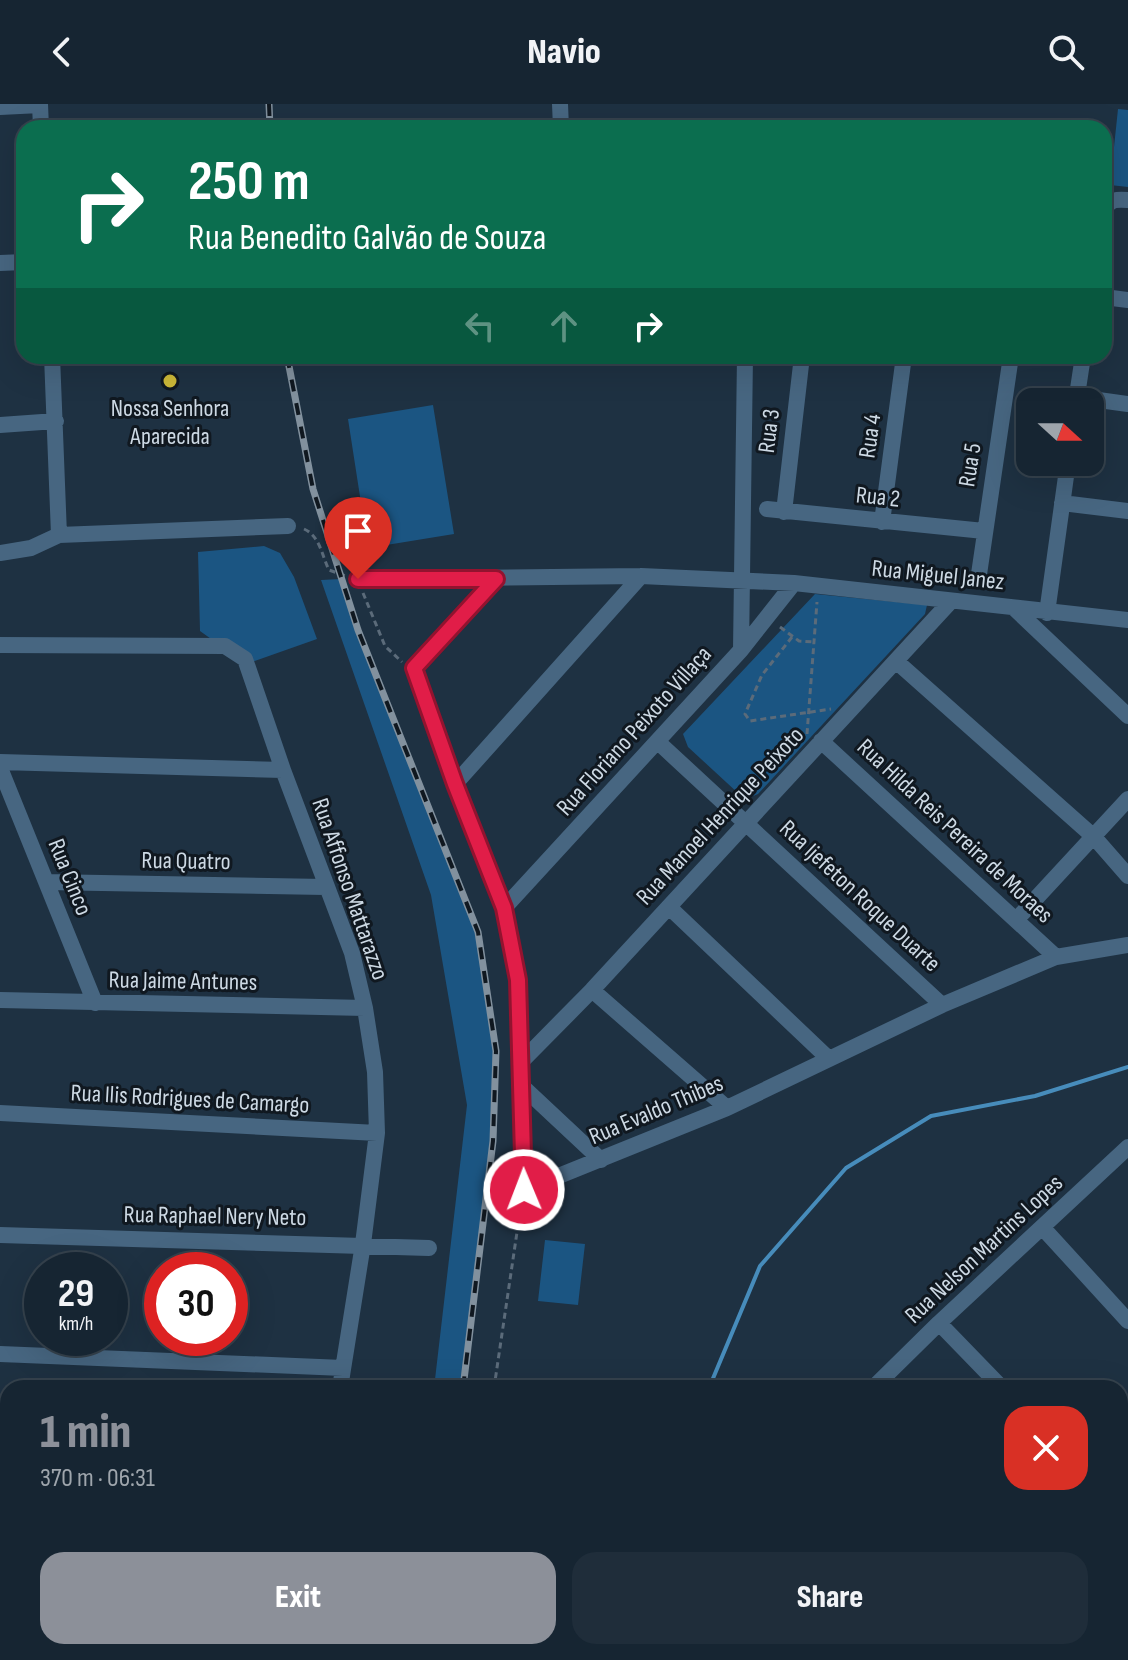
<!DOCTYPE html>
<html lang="en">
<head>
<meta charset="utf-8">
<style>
	:root { --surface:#162532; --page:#1f2d3a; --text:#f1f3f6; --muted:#9ea5ac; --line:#35424d; --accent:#8c9099 }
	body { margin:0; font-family:"Sofia Sans Condensed",sans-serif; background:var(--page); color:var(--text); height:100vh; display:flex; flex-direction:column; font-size:30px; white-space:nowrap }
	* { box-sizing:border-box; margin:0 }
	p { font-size:26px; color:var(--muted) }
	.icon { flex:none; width:44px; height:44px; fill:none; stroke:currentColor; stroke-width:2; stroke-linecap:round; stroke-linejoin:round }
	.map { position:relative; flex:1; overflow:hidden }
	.sheet { position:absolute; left:0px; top:1276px; width:1128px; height:280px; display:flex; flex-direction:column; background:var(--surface); border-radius:24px 24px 0 0; box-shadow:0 8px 32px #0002,0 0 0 2px var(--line) }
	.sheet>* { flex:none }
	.guide { position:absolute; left:16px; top:16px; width:1096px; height:244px; border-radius:24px; box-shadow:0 8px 32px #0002,0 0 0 2px var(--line); background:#0b6e4f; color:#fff; overflow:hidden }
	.needle { width:52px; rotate:111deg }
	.controls { position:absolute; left:1016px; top:284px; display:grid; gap:16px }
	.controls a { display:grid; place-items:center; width:88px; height:88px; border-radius:16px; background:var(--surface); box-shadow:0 8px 32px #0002,0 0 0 2px var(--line); font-size:40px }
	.speed { position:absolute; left:24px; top:1148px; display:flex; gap:16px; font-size:40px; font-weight:700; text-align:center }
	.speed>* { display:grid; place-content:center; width:104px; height:104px; border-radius:50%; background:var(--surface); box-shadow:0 8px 32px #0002,0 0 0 2px var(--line); line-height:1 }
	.speed small { font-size:20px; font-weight:400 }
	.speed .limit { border:12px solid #d22; background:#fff; color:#111 }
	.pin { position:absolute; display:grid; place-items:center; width:68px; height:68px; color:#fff; margin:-82px -34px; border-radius:50% 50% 50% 0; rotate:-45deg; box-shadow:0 0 8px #0007 }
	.pin .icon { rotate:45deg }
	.me { position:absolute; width:88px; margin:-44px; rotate:359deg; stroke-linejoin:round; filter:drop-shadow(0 0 6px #0008) }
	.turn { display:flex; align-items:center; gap:28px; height:168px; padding:0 40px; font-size:36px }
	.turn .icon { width:104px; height:104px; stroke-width:2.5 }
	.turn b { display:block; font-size:56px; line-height:68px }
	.lanes { display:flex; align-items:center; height:76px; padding:0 40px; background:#0003; justify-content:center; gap:40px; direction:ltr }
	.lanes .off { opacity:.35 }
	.round { display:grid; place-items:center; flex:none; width:84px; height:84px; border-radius:24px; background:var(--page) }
	.overview { display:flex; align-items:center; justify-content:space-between; height:136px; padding:0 40px }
	h1 { font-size:48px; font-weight:800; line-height:60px; color:var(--accent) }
	.cta { display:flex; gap:16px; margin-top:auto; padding:16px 40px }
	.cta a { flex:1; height:92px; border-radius:24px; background:var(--accent); color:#fff; font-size:32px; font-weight:800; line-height:92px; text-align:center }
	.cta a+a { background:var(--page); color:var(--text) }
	header { display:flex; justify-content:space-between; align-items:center; height:104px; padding:0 40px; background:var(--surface); font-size:36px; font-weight:800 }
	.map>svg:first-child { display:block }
</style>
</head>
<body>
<header><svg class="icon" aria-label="back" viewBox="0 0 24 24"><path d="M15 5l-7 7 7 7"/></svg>Navio<svg class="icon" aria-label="search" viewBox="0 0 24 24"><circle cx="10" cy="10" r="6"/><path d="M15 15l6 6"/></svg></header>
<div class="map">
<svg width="1128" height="1556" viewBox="0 0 1128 1556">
	<rect width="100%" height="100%" fill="#1e3142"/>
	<path fill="#1b5582" d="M 1118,5 L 1128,6 L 1128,83 L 1110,81 Z
		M 433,301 L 454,430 L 368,444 L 348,315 Z
		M 264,442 L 280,449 L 294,473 L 317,535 L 246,560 L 200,527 L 198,448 Z
		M 341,475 L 358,526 L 478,828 L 496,947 L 493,1037 L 463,1284 L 434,1284 L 467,1001 L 431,791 L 321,476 Z
		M 815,490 L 927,501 L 925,510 L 758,690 L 751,693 L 739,690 L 688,643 L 683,630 Z
		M 545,1136 L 585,1140 L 578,1201 L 538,1197 Z"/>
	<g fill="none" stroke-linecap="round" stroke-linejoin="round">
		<path stroke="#478cbb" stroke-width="4" d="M 709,1284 L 760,1162 L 846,1064 L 931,1012 L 1035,992 L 1128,963
			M 611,1556 L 613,1548"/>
		<path stroke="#5b6b7a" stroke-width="3" stroke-dasharray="6 4" stroke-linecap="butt" d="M 304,425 C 320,432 322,452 329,466 L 346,472
			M 363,489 L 385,542 L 402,558
			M 780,523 L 799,537 L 814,538
			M 792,533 L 762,571 L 745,610 L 750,617 L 831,605
			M 807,630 L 817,498
			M 494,1284 L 521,1101
			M 455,1556 L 456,1548"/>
		<path stroke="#476681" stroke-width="16" d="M 40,0 L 41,24
			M 560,0 L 561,24
			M 0,3 L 40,1
			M 1104,106 C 1110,95 1117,95 1128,96
			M 0,159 L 24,158
			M 1104,193 L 1128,196
			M 52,252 L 59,431
			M 1077,293 L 1128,300
			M 1076,298 L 1083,252
			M 0,321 L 56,317
			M 1062,399 L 1128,407
			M 767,405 L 984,427
			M 784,408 L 802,252
			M 882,418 L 904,252
			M 0,449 L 31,444 L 59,431 L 288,422
			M 358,475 L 641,472 L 794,479 L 1128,516
			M 496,475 L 414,564 L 455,680 L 504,804 L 518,876 L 524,1086 L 727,1004 L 942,901 L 1056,853 L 1128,841
			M 978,477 L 1011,252
			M 1014,504 L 1128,612
			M 1047,509 L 1068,358
			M 0,541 L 225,542 L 245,555 L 283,666 L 352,849 L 365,904 L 375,968 L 377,1029 L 363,1140 L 340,1284
			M 741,546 L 745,252
			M 897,558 L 1094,733 L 1128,772
			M 821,637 L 1056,853
			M 658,638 L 942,901
			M 0,658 L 283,666
			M 0,664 L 95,899
			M 455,680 L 641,472
			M 46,778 L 325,783
			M 669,803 L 828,954
			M 504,804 L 741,546 L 794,479
			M 1016,816 L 1128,695
			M 592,886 L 727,1004
			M 0,896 L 365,904
			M 522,957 L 592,886 L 951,497
			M 523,983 L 601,1056
			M 0,1009 L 377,1029
			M 1042,1123 L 1128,1217
			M 0,1131 L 429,1144
			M 939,1219 L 1002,1284
			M 0,1250 L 343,1264
			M 873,1284 L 939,1219 L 1128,1043
			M 0,1370 L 8,1370
			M 1120,1407 L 1128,1415
			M 0,1492 L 8,1492
			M 849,1548 L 857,1556
			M 1044,1548 L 1052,1556
			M 306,1556 L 307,1548
			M 728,1556 L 732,1548"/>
		<defs>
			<path id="rail" d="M 269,0 L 270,24
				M 287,252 L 313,385 L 358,526 L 478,828 L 496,947 L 493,1037 L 463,1284
				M 430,1556 L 431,1548"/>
		</defs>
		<use href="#rail" stroke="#82919e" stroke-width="7"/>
		<use href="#rail" stroke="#101820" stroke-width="4" stroke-dasharray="12" stroke-linecap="butt"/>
	</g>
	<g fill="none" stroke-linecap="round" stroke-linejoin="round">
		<defs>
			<path id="route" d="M 358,475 L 496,475 L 414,564 L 455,680 L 504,804 L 518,876 L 524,1086"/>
		</defs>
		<use href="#route" stroke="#92132f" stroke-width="20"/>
		<use href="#route" stroke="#e11d48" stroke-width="14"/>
	</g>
	<circle fill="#ccb938" stroke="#101820" stroke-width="3" cx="170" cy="277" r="8"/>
	<g text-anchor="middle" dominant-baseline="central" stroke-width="6" stroke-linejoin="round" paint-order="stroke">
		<g font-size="24" fill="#cdd9e4" stroke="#101820">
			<text x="170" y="304">Nossa Senhora<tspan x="170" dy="28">Aparecida</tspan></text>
		</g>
		<g font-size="24" fill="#cdd9e4" stroke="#101820">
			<text transform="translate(769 327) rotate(-83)">Rua 3</text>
			<text transform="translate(870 332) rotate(-82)">Rua 4</text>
			<text transform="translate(970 361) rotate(-81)">Rua 5</text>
			<text transform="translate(878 393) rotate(6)">Rua 2</text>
			<text transform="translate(938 471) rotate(6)">Rua Miguel Janez</text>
			<text transform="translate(634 627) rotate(-48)">Rua Floriano Peixoto Villaça</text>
			<text transform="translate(720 712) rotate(-47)">Rua Manoel Henrique Peixoto</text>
			<text transform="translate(955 727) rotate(43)">Rua Hilda Reis Pereira de Moraes</text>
			<text transform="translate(186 757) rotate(1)">Rua Quatro</text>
			<text transform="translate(70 773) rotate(68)">Rua Cinco</text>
			<text transform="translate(350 785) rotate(71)">Rua Affonso Mattarazzo</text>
			<text transform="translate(860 792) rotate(43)">Rua Ijefeton Roque Duarte</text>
			<text transform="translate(183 877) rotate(1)">Rua Jaime Antunes</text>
			<text transform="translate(190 995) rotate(3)">Rua Ilis Rodrigues de Camargo</text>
			<text transform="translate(656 1006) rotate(-23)">Rua Evaldo Thibes</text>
			<text transform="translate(215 1112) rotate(1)">Rua Raphael Nery Neto</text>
			<text transform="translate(984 1145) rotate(-43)">Rua Nelson Martins Lopes</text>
		</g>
	</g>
</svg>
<div class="controls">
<a><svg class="needle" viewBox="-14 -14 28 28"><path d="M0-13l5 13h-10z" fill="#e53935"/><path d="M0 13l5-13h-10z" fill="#9ea5ac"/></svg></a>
</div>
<div class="speed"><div>29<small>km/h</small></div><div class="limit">30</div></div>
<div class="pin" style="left:358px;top:475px;background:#d93025"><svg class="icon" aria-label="arrive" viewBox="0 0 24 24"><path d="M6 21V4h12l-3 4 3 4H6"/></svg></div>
<svg class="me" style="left:524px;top:1086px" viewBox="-20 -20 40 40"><circle r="17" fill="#e11d48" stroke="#fff" stroke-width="3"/><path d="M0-11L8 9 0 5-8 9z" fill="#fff"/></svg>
<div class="guide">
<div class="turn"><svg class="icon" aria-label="right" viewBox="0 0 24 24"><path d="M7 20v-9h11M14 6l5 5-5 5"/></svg><div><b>250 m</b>Rua Benedito Galvão de Souza</div></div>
<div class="lanes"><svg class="icon off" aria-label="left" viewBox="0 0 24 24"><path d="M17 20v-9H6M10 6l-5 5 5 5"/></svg><svg class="icon off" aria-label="ahead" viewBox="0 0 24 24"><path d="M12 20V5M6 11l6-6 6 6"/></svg><svg class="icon" aria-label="right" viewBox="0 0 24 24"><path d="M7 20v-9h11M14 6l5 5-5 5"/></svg></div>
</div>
<section class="sheet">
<div class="overview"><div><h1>1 min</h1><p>370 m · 06:31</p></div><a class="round" style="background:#d93025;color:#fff"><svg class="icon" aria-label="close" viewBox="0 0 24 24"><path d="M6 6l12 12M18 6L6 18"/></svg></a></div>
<div class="cta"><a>Exit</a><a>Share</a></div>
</section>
</div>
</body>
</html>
